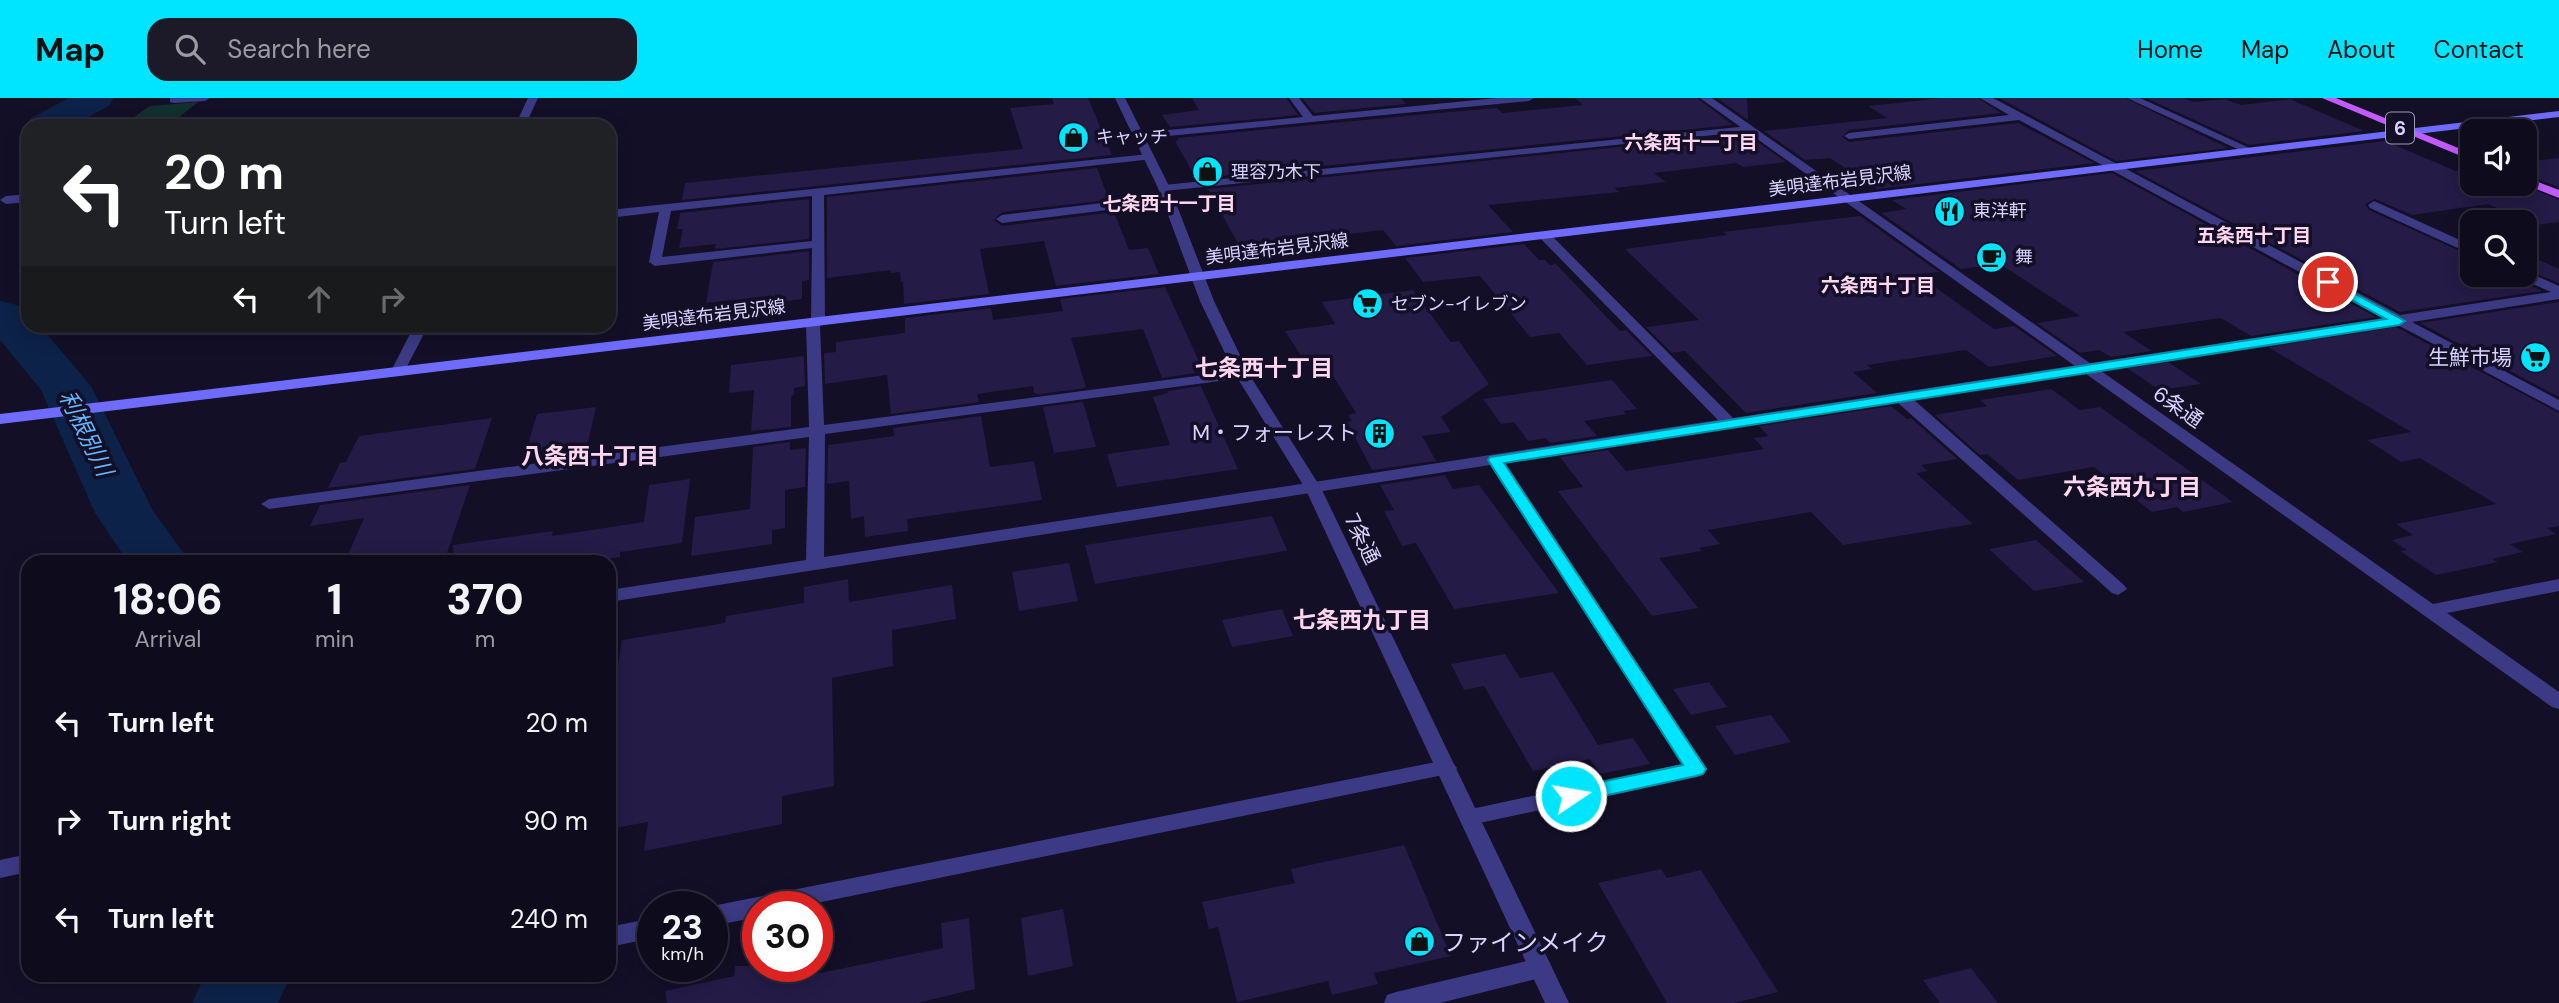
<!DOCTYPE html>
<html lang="en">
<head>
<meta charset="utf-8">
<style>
	:root { --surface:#0e0b1c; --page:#1c1929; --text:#f1f3f6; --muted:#9b9ba3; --line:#2e2b3b; --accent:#00e5ff }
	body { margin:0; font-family:"DM Sans","Noto Sans JP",sans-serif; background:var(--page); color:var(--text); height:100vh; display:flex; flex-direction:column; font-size:26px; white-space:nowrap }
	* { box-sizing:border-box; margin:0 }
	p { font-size:23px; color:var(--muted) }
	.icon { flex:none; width:38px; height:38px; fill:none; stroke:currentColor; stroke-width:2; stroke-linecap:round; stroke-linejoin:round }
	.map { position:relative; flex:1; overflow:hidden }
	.drawer { position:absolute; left:21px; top:457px; width:595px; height:427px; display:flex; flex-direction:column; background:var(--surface); border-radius:21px; box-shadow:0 4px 18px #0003,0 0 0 2px var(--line) }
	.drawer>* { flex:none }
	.guide { position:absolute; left:21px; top:21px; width:595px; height:214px; border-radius:21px; box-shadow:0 4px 18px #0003,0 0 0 2px var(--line); background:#202124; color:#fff; overflow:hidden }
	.fabs { position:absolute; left:2460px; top:21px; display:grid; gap:14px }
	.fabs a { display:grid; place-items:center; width:77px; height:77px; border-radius:14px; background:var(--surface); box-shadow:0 4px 18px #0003,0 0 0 2px var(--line); font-size:35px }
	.speed { position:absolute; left:637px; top:793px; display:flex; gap:14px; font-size:35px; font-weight:700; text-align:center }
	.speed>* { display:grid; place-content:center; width:91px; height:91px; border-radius:50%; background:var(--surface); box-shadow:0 4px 18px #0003,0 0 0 2px var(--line); line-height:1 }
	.speed small { font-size:18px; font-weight:400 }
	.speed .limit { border:10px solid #d22; background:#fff; color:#111 }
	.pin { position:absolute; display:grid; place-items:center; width:60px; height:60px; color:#fff; margin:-30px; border:4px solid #fff; border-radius:50%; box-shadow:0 2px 7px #0007 }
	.me { position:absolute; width:77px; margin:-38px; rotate:78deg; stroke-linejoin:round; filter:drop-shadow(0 0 5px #0008) }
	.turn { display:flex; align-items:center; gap:24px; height:147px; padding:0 28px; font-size:32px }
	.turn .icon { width:91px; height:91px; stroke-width:2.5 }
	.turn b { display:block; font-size:49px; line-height:60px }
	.lanes { display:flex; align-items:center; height:66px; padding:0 28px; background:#0003; justify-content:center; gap:35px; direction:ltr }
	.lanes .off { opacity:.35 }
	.eta { display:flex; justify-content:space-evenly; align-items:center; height:119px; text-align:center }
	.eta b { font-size:42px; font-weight:800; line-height:49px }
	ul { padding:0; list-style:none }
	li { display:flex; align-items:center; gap:21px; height:98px; padding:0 28px }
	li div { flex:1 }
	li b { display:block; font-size:26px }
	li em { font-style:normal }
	header { display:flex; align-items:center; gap:42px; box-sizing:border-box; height:98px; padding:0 35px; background:var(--accent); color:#111 }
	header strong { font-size:33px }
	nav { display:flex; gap:38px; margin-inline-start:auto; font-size:24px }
	.search { width:490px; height:63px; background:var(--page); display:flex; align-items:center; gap:18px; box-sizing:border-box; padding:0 24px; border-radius:21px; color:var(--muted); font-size:26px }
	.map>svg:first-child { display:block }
</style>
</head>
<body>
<header>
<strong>Map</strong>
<div class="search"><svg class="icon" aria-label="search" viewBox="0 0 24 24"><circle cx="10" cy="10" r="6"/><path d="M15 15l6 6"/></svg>Search here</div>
<nav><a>Home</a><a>Map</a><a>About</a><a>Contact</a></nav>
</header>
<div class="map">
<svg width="2559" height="905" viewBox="0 0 2559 905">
	<rect width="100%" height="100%" fill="#130f26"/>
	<path fill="#12302f" d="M 198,4 L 173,24 L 125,25 L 150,8 Z"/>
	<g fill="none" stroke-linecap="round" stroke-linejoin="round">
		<path fill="#0c2248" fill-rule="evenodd" d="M 69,0 L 114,0 L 109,8 L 71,28 L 28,28 L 28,32 L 25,28 L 31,20 Z
			M 0,203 L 17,207 L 28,214 L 28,228 L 40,228 L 91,288 L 153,413 L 190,464 L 128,464 L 95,415 L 41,292 L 0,242 Z
			M 205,877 L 291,877 L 278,905 L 192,905 Z"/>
	</g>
	<path fill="#241b47" d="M 1052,0 L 1088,0 L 1112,57 L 682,102 L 685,85 L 1023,51 L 1010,10 L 1054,6 Z
		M 1192,0 L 1286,0 L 1298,17 L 1170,29 L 1162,17 L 1199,12 Z
		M 1302,0 L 1401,0 L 1406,6 L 1314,15 Z
		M 1575,0 L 1697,0 L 1733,27 L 1202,80 L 1195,79 L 1175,43 L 1179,42 L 1177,40 L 1416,17 L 1497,10 L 1502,15 L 1583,7 Z
		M 1717,0 L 1747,0 L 1748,22 Z
		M 1942,0 L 1978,0 L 2001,15 L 1849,32 L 1842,39 L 1849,44 L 2018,25 L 2094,65 L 1877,91 L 1830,60 L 1805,62 L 1764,33 L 1887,20 L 1868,8 Z
		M 1999,0 L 2125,0 L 2228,50 L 2116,63 Z
		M 2146,0 L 2184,0 L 2193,4 L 2225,1 L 2241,7 L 2290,1 L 2364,33 L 2249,47 Z
		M 1746,36 L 1786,64 L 1743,69 L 1737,65 L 1654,75 L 1666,84 L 1614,90 L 1619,94 L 1488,107 L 1513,134 L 1396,148 L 1383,132 L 1240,149 L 1208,91 Z
		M 2385,43 L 2456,73 L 2473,71 L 2473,86 L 2521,86 L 2559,102 L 2559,124 L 2536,127 L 2488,106 L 2412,117 L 2375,101 L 2365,106 L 2369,112 L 2473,159 L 2473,177 L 2507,177 L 2542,193 L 2400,214 L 2135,73 Z
		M 2559,60 L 2559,89 L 2525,77 L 2525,64 Z
		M 1097,70 L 1109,102 L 1002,114 L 994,122 L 1002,128 L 1114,114 L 1129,152 L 1148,150 L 1159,176 L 1056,188 L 1044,143 L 980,151 L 989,196 L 904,206 L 903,183 L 901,184 L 900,174 L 891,175 L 891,172 L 827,180 L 827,99 Z
		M 2112,75 L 2376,219 L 2251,238 L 2221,220 L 2123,234 L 2152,253 L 2111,259 L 2099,252 L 2080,255 L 2037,225 L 2080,218 L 2000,166 L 1961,171 L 1881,115 L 1906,111 L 1892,102 Z
		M 809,101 L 809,141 L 715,151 L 716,146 L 679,150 L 683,131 L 677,131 L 680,115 Z
		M 1860,118 L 1939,174 L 1922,176 L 1933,184 L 1929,185 L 1994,231 L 2014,228 L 2057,258 L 1989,269 L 1966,252 L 1867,267 L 1872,271 L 1853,274 L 1877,295 L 1746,315 L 1685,253 L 1672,255 L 1646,229 L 1699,222 L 1625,151 L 1727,137 L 1723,134 Z
		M 1524,146 L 1539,162 L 1545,162 L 1550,167 L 1556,166 L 1620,233 L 1626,232 L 1652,258 L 1587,267 L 1559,235 L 1530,239 L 1480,178 L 1423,184 L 1405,160 Z
		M 809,153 L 809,182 L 802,183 L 802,201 L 768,205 L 768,198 L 706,205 L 713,164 Z
		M 2525,156 L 2559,171 L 2559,185 L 2525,171 Z
		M 1165,189 L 1203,272 L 1194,273 L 1196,275 L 1162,280 L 1143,231 L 1071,240 L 1086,289 L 1080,291 L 1040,296 L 1034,295 L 1033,288 L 977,296 L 979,304 L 891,316 L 887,277 L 825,286 L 824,255 L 836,254 L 836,244 L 905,235 L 905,220 L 991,210 L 993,222 L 1063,213 L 1060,201 Z
		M 1413,192 L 1451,244 L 1459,243 L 1489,286 L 1441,319 L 1451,334 L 1422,338 L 1436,363 L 1372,372 L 1347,324 L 1352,323 L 1348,317 L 1356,315 L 1325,265 L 1307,267 L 1285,233 L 1335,226 L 1322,204 Z
		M 2559,204 L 2559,299 L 2420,225 Z
		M 2396,229 L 2559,315 L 2559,428 L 2547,430 L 2556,436 L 2510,446 L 2523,454 L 2492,461 L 2498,464 L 2436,477 L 2400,453 L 2407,452 L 2392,442 L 2413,437 L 2396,426 L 2496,406 L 2420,360 L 2401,364 L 2367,342 L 2411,334 L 2268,249 Z
		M 804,258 L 805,288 L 794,290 L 794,297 L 791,298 L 791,329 L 751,333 L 754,292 L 729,295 L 731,267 Z
		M 2168,264 L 2201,286 L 2159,292 L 2127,270 Z
		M 1612,282 L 1637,311 L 1623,313 L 1626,316 L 1584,323 L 1597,338 L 1550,345 L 1546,340 L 1528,343 L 1514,324 L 1501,326 L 1483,301 Z
		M 1201,288 L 1238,371 L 1117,389 L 1107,356 L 1170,347 L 1153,299 L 1168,295 L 1167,293 Z
		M 2051,291 L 2080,312 L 2100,309 L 2233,404 L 2183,414 L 2177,409 L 2152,414 L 2094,369 L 2018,382 L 1987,356 L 1980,357 L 1935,317 L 1987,308 L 1980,302 Z
		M 1083,304 L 1096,349 L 1054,355 L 1043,309 Z
		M 1891,308 L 1907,321 L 1911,320 L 1957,361 L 1921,367 L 1928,373 L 1916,375 L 1973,426 L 1843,447 L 1811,414 L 1708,432 L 1720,446 L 1699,450 L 1702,453 L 1659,460 L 1698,510 L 1652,518 L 1558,393 L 1583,389 L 1560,359 L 1608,352 L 1626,373 L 1764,351 L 1754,340 L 1768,338 L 1759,328 Z
		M 596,309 L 587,349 L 525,357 L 537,316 Z
		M 981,318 L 990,369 L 1034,363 L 1042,402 L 907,421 L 908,433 L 865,439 L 864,418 L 851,421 L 849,383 L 827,386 L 828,347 L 894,338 L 893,330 Z
		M 492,320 L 475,371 L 328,390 L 340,365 L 346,364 L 359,338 Z
		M 790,344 L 790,352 L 806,350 L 805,389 L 785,392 L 785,430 L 772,432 L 772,446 L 691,458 L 695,419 L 750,411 L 753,349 Z
		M 1445,377 L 1453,391 L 1479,387 L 1559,495 L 1454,511 L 1416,445 L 1402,448 L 1384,413 L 1394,412 L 1380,387 Z
		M 690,381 L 682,445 L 620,454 L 620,459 L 586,464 L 454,464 L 453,447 L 553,433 L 552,438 L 644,424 L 649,387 Z
		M 470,387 L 444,464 L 366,464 L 370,456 L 347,459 L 364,420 L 310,428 L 320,407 Z
		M 1272,418 L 1287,452 L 1285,453 L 1095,486 L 1085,447 Z
		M 2036,442 L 2084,484 L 2034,493 L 1989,451 Z
		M 1069,465 L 1078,503 L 1019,513 L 1012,474 Z
		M 848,481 L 849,504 L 952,487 L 956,521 L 892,532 L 893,568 L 832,580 L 834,688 L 782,698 L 782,726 L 644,753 L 648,724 L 609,731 L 609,623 L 622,542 L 725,525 L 726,518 L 804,505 L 804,489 Z
		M 1282,511 L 1293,538 L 1232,549 L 1222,522 Z
		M 1505,556 L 1520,580 L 1553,574 L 1598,647 L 1633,640 L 1650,666 L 1600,676 L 1590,661 L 1533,673 L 1484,588 L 1464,592 L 1451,566 Z
		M 1709,584 L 1727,609 L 1691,617 L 1673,591 Z
		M 1771,617 L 1791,644 L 1735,657 L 1715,628 Z
		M 1404,747 L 1451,858 L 1374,875 L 1378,886 L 1332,897 L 1328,883 L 1237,904 L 1218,829 L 1209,831 L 1202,804 L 1295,785 L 1291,771 Z
		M 1661,771 L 1667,780 L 1701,772 L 1778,894 L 1735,905 L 1667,905 L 1598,785 Z
		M 1063,811 L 1073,868 L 1028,878 L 1021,820 Z
		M 969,820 L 975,891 L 918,905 L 667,905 L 665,893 L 734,878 L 735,868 L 805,868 L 805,878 L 943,850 L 941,825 Z
		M 1971,870 L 1998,905 L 1940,905 L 1923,882 Z"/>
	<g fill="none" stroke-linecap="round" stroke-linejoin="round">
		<path fill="#3d3a85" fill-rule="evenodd" d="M 170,0 L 210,0 L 205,3 L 174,5 L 170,4 Z
			M 1289,0 L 1299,0 L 1313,18 L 1497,0 L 1534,0 L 1529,3 L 1137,41 L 1132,38 L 1137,35 L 1303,19 Z
			M 1980,0 L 1993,0 L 2400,217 L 2551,194 L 2519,180 L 2518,177 L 2525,177 L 2525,173 L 2559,188 L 2559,201 L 2412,224 L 2559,302 L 2559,313 L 2396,226 L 1913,301 L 2124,487 L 2127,491 L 2118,497 L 2112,495 L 1897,304 L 1505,365 L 1707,671 L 1703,677 L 1696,679 L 1470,727 L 1462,725 L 1459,719 L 1462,713 L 1682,666 L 1490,367 L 609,504 L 609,492 L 806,462 L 809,339 L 269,411 L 261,406 L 269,401 L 809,329 L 806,225 L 811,221 L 812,150 L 655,168 L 649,164 L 659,114 L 609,120 L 609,112 L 1149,56 L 1153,57 L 1153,61 L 824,97 L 825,224 L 820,228 L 824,327 L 1242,272 L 1249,276 L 1242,280 L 825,336 L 824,459 L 1718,322 L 1541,141 L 1541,135 L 1549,135 L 1733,320 L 2384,220 L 2019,22 L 1849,41 L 1844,38 L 1849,35 L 2009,17 ZM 812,98 L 812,143 L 662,159 L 671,113 Z
			M 2127,0 L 2140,0 L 2254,52 L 2244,54 Z
			M 1749,28 L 1753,29 L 1753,33 L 1164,93 L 1158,90 L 1164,87 Z
			M 28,96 L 28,104 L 6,106 L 0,102 L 6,98 Z
			M 1169,97 L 1173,98 L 1173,104 L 1002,125 L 996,121 L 1002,117 Z
			M 2374,103 L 2473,148 L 2473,157 L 2370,110 L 2368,107 Z
			M 1446,662 L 1453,665 L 1457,670 L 1453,675 L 802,808 L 758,808 L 758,819 L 712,828 L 712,808 Z
			M 28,756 L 28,774 L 0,780 L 0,762 Z
			M 653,820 L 653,840 L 609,849 L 609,829 Z
			M 1540,860 L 1549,863 L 1552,870 L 1549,877 L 1540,880 L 1440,905 L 1384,905 L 1387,897 L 1396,894 Z"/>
		<path fill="#3d3a85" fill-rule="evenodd" d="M 528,0 L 538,0 L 525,28 L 515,28 Z
			M 1115,0 L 1125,0 L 1170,90 L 1214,203 L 1249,276 L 1321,390 L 1569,905 L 1545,905 L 1305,390 L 1235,276 L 1200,203 L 1158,90 Z
			M 1700,0 L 1712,0 L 2433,506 L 2559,481 L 2559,493 L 2447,515 L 2559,594 L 2559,611 L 2552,609 Z
			M 414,228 L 428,228 L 402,278 L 392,278 L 390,275 Z"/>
		<path fill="#6f6bff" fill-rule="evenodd" d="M 2559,13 L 2559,19 L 0,326 L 0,316 Z"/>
		<path fill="#c25bff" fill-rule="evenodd" d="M 2322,0 L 2336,0 L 2473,56 L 2473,63 Z
			M 2525,79 L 2559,92 L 2559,100 L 2524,86 Z"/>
	</g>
	<path fill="#00e5ff" stroke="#0095a6" stroke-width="2" d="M 2328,181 L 2405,223 L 2399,227 L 1504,365 L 1706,671 L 1703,676 L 1696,678 L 1571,705 L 1564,703 L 1561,698 L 1564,693 L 1571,690 L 1683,667 L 1488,362 L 1490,359 L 2386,221 L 2324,187 L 2322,184 Z"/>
	<defs>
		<symbol id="shop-disc" viewBox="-11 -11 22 22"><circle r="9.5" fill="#00e5ff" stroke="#130f26"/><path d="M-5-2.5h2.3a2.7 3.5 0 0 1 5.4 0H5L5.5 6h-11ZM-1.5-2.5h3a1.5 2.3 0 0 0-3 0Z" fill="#111"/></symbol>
		<symbol id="restaurant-disc" viewBox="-11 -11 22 22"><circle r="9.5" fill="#00e5ff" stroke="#130f26"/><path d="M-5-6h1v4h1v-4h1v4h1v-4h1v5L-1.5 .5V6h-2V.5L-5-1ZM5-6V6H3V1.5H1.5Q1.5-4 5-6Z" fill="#111"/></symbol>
		<symbol id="cafe-disc" viewBox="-11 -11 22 22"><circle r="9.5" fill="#00e5ff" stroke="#130f26"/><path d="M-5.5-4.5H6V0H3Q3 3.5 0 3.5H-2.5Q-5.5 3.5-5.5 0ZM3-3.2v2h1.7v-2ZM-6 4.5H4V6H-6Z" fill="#111"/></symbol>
		<symbol id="supermarket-disc" viewBox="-11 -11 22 22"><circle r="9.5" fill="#00e5ff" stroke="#130f26"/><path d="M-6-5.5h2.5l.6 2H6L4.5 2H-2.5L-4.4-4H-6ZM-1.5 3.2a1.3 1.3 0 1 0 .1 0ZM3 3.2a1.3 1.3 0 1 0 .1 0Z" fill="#111"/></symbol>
		<symbol id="building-disc" viewBox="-11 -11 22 22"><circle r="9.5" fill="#00e5ff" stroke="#130f26"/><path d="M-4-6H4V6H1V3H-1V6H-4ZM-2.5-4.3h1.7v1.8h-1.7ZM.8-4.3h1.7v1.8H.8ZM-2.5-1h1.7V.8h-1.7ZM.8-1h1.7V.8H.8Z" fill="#111"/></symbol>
	</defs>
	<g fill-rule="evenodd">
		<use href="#shop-disc" x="1056" y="22" width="35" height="35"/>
		<use href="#shop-disc" x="1190" y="56" width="35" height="35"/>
		<use href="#restaurant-disc" x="1932" y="96" width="35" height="35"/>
		<use href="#cafe-disc" x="1974" y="142" width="35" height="35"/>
		<use href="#supermarket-disc" x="1350" y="188" width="35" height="35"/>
		<use href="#supermarket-disc" x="2518" y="242" width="35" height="35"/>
		<use href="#building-disc" x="1362" y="318" width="35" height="35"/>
		<use href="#shop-disc" x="1402" y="826" width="35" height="35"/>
	</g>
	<g text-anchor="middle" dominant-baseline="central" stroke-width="7" stroke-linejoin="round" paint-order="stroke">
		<g font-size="18" fill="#d9d4ff" stroke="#130f26" text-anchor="start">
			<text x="1096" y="39">キャッチ</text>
			<text x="1231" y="74">理容乃木下</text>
			<text x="1973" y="113">東洋軒</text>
			<text x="2015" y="159">舞</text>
			<text x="1391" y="206">セブン-イレブン</text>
		</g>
		<g font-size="18" fill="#d9d4ff" stroke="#130f26">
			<text transform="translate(1840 83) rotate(-7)">美唄達布岩見沢線</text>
			<text transform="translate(1277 151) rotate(-7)">美唄達布岩見沢線</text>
			<text transform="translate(714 217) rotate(-7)">美唄達布岩見沢線</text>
		</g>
		<rect fill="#130f26" stroke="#9e99be" stroke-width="2" x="2386" y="14.5" width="28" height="31" rx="5"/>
		<g font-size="19" font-weight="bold" fill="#d9d4ff">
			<text x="2400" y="30">6</text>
		</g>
		<g font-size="19" font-weight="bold" fill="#ffd6f0" stroke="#130f26">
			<text x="1691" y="44">六条西十一丁目</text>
			<text x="1169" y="105">七条西十一丁目</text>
			<text x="2254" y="137">五条西十丁目</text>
			<text x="1878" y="187">六条西十丁目</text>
		</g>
		<g font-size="21" fill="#d9d4ff" stroke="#130f26" text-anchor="end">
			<text x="2512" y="260">生鮮市場</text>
			<text x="1357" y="335">M・フォーレスト</text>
		</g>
		<g font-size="21" fill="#d9d4ff" stroke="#130f26">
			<text transform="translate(2178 309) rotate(35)">6条通</text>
			<text transform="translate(1362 441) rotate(64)">7条通</text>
		</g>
		<g font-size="23" font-weight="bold" fill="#ffd6f0" stroke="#130f26">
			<text x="1264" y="270">七条西十丁目</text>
			<text x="590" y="358">八条西十丁目</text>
			<text x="2132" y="389">六条西九丁目</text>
			<text x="1362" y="522">七条西九丁目</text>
		</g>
		<g font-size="23" font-style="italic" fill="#62b6ff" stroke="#130f26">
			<text transform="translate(86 335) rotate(64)">利根別川</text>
		</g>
		<g font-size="24" fill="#d9d4ff" stroke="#130f26" text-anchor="start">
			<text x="1442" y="844">ファインメイク</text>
		</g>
	</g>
</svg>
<div class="fabs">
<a><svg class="icon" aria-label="sound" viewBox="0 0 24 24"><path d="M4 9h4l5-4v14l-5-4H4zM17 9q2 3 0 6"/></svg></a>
<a><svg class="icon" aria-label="search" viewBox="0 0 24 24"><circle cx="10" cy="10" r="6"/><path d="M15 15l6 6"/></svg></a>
</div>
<div class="speed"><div>23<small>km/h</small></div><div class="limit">30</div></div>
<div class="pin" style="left:2328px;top:184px;background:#d93025"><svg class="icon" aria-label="arrive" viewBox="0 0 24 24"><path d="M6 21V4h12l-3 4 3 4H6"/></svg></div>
<svg class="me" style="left:1571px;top:698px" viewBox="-20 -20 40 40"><circle r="17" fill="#00e5ff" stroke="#fff" stroke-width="3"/><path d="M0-11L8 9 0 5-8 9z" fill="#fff"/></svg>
<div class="guide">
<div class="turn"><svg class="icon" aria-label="left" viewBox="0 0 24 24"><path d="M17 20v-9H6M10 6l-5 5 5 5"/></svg><div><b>20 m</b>Turn left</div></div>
<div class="lanes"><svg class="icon" aria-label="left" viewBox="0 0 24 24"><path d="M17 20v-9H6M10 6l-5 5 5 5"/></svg><svg class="icon off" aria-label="ahead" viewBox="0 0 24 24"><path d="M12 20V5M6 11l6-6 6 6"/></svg><svg class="icon off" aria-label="right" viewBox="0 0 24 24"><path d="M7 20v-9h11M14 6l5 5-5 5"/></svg></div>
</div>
<section class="drawer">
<div class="eta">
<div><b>18:06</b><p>Arrival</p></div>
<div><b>1</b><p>min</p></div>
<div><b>370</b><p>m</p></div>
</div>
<ul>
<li><svg class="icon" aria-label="left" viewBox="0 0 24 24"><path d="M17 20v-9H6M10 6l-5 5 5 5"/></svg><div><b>Turn left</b></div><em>20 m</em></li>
<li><svg class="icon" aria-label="right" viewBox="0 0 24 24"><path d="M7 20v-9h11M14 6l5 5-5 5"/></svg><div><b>Turn right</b></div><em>90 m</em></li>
<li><svg class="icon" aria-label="left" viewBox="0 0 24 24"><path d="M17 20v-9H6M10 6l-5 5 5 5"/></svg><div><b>Turn left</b></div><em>240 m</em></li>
</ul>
</section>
</div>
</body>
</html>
